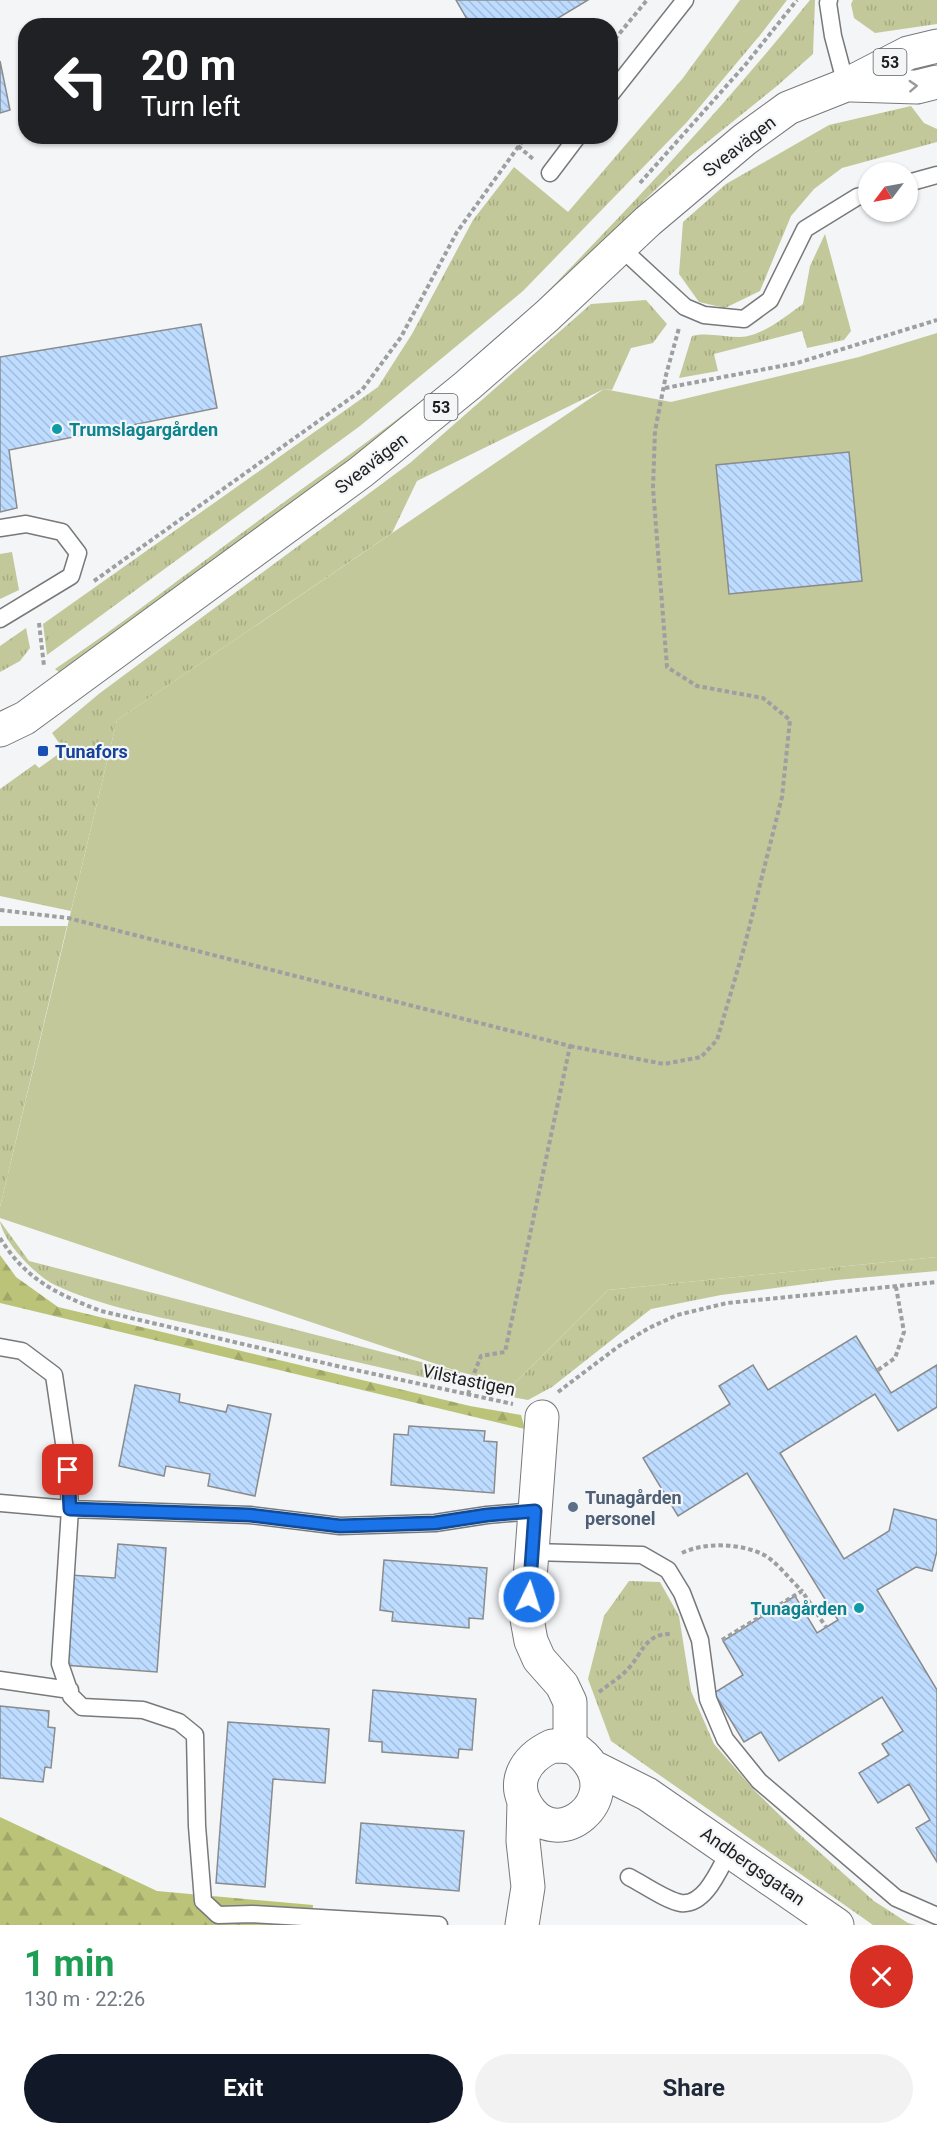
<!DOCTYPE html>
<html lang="en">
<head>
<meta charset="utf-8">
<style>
	:root { --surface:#fff; --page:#f2f2f3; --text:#1f2937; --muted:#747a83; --accent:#111827 }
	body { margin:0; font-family:Roboto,sans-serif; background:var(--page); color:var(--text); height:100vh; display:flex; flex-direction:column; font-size:22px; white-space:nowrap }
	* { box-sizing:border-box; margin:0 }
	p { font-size:20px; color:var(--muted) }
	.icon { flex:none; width:33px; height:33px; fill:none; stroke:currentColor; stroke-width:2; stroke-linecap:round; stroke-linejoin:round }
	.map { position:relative; height:1925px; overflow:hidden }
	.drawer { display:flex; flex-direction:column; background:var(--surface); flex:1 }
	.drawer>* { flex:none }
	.guide { position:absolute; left:18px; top:18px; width:600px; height:126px; border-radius:24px; box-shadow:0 2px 4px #0004; background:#202124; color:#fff; overflow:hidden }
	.needle { width:39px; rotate:238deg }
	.buttons { position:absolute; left:858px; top:162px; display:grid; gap:12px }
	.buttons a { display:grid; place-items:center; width:60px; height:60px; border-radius:50%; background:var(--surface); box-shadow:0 2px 4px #0004; font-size:30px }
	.pin { position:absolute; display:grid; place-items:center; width:51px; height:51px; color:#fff; margin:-26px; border-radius:12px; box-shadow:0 3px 9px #0006 }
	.me { position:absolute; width:66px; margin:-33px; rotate:4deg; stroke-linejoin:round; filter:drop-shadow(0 0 4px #0008) }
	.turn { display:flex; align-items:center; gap:21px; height:126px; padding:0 24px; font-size:27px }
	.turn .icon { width:78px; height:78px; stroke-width:2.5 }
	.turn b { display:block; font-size:42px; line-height:51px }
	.round { display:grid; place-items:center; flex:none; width:63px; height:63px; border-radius:32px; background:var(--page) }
	.head { display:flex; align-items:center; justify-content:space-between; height:102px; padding:0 24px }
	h1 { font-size:36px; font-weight:700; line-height:45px; color:#1e9e55 }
	.primary-button { display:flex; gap:12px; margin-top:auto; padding:12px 24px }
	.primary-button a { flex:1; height:69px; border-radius:36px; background:var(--accent); color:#fff; font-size:24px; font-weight:700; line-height:69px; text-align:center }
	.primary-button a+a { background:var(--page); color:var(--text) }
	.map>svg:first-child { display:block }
</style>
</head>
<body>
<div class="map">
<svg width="937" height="1925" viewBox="0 0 937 1925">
	<defs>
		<pattern id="grass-tufts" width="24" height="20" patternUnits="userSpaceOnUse" patternTransform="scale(1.5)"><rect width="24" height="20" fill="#c2c899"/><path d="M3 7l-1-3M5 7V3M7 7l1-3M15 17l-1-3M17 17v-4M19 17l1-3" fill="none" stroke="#a6ab83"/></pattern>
		<pattern id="forest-firs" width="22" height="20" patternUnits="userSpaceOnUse" patternTransform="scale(1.5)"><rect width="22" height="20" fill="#bbc379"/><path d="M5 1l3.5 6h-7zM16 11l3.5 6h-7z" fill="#a0a768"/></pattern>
		<pattern id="building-back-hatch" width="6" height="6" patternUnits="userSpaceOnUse" patternTransform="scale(1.5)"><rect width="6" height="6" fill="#bddcff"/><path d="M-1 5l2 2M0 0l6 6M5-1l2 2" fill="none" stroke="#a2bcda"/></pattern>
	</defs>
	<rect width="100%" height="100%" fill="#f3f5f7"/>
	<path fill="url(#grass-tufts)" d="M 740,0 L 787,0 L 761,34 L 687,122 L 523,291 L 360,426 L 47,655 L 43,624 L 378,387 L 412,334 L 473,220 L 514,167 L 568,212 L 683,78 Z
		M 810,0 L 815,0 L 813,54 L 777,86 L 690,156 L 503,338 L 415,413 L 60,673 L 55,669 C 128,620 197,565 269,513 C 350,454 432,397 507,330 C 540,301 570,268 601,236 C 674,160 744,82 810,0 Z
		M 853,0 L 937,0 L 937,24 L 875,33 L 854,18 L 851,4 Z
		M 911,106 L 924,123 L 937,129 L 937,142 L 842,168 L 814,189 L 791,216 L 760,291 L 725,308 L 699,302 L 679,274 L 683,222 L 726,184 L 829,125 Z
		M 825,234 L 851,331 L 844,340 L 807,348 L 802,331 L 714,354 L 718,371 L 679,378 L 692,336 C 708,332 723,337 740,337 C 761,337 786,316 803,304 L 810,266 Z
		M 646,300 L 667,324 L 653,343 L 631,348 L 612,390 L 604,389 L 417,481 L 392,533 L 117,720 L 71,911 L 0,896 L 0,789 L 35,764 L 39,768 L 64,750 L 52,733 L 100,693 L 410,463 L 591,304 Z
		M 12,552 L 19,590 L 0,599 L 0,554 Z
		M 26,628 L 30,648 L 20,661 L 0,672 L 0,646 Z
		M 0,926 L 67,926 L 0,1207 Z
		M 0,1221 L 29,1261 L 460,1372 L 457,1385 C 374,1366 291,1347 208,1328 C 160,1317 99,1306 55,1285 C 36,1276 3,1242 0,1221 Z
		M 937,1257 L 937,1271 L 836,1280 L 721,1295 L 651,1309 L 552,1387 L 528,1400 L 485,1392 L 482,1378 L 513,1385 L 608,1290 Z
		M 629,1581 L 660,1582 L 679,1616 L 691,1691 L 714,1744 L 755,1791 L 796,1831 L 874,1901 L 908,1923 L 916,1925 L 873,1925 L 611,1741 L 588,1679 L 604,1616 Z"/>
	<path fill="url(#forest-firs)" d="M 0,1255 L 16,1277 L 58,1307 L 470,1406 L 521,1415 L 525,1429 L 0,1303 Z
		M 0,1817 L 157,1891 L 313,1905 L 312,1925 L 0,1925 Z"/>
	<path fill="#c2c899" d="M 937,333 L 937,1257 L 608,1290 L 513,1385 L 460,1372 L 0,1218 L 0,1207 L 117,720 L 604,389 L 671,402 L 859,357 Z"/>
	<path fill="url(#building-back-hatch)" stroke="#8a8b8d" stroke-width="1.5" d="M 456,0 L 588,0 L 545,26 L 471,26 Z
		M 0,61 L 10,110 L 0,113 Z
		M 201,324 L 217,408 L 9,450 L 17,508 L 0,512 L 0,357 Z
		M 849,452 L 862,581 L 729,594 L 716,465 Z
		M 856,1336 L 891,1393 L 937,1365 L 937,1407 L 898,1431 L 875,1394 L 780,1453 L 844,1559 L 889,1531 L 894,1509 L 937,1520 L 937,1551 L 932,1571 L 916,1567 L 877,1590 L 937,1690 L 937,1862 L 916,1828 L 930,1820 L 909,1784 L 878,1803 L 859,1773 L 889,1755 L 882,1744 L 903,1731 L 882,1697 L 779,1761 L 761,1732 L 744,1742 L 714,1693 L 743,1675 L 723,1641 L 795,1596 L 817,1633 L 838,1620 L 747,1473 L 678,1516 L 643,1458 L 730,1404 L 719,1386 L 753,1365 L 768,1390 Z
		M 135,1385 L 180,1394 L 179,1402 L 226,1412 L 228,1405 L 271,1414 L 255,1496 L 208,1486 L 210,1474 L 166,1466 L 164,1476 L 119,1466 Z
		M 409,1426 L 485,1431 L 484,1441 L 497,1442 L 494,1493 L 391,1485 L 394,1434 L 408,1435 Z
		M 118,1544 L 166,1548 L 157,1672 L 63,1665 L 70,1575 L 115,1578 Z
		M 384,1560 L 487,1568 L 483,1619 L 469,1618 L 469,1628 L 392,1621 L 393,1612 L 380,1610 Z
		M 373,1690 L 476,1699 L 472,1750 L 459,1749 L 458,1758 L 382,1752 L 382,1742 L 369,1741 Z
		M 0,1706 L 49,1711 L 48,1727 L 55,1728 L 51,1768 L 45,1767 L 43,1782 L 0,1778 Z
		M 228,1722 L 329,1729 L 325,1783 L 273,1779 L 265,1887 L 216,1883 Z
		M 361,1823 L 464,1831 L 459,1891 L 356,1883 Z"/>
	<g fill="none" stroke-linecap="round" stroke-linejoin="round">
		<defs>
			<path id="service" d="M 829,0 L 828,3 L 833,36 L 846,85
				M 610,95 L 685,0
				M 550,173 L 578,136
				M 908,183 L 937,175
				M 620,247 L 685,307 L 704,315 L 744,319 L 770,300 L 805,229 L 857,197 L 868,194
				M 0,528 L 26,524 L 62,532 L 78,553 L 71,576 L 0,619
				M 0,1347 L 22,1351 L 54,1375 L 68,1470 L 70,1509 L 60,1664 L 71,1696 L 82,1707 L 143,1710 L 179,1722 L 195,1735 L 197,1826 L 203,1901 L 218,1915 L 252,1914 L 439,1925
				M 0,1503 L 70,1509 L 250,1515 L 340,1526 L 435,1523 L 487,1515 L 535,1511
				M 532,1552 L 642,1555 L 668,1570 L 682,1593 L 700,1640 L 708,1699 L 725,1739 L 759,1781 L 896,1898 L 937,1916
				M 0,1680 L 70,1690
				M 629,1877 C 643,1884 667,1901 681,1903 C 706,1906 720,1867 730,1850"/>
			<path id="minor" d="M 542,1417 L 527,1619 L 531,1641 L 539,1659 L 562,1685 L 570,1702 L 570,1747
				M 552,1746 C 557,1746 565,1746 570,1747 C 577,1749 583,1755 588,1761 C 619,1800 562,1849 531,1812 C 509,1785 524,1759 552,1746 Z
				M 593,1767 L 647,1794 L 837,1925
				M 522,1925 L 528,1887 L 523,1841 L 524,1802"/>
			<path id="primary" d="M 851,85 L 917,87 L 937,82
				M 0,730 L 25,718 L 361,472 L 468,385 L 547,316 L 648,221 L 744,140 L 788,108 L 846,85 L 908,53 L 937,46"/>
		</defs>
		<use href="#service" stroke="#77797a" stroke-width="19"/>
		<use href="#minor" stroke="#77797a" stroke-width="35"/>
		<use href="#primary" stroke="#77797a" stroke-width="35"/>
		<path stroke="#9e9fa1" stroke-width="4" stroke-dasharray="4.5 3" stroke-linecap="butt" d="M 610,45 L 647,0
			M 518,146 L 533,159
			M 640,183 L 746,64 L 797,0
			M 665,388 L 797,363 L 937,320
			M 94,581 L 362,390 L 401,337 L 457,232 L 526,136
			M 39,623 L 44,666
			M 0,910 L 68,918 L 570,1046 L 505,1352 L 481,1356 L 473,1376 L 468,1395
			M 570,1046 L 664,1064 L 701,1057 L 717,1040 L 744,948 L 782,797 L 790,720 L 763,698 L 697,686 L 667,667 L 653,488 L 655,431 L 666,375 L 679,328
			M 0,1238 C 26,1280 57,1294 101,1311 L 337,1366 L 513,1404
			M 878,1370 L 895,1358 L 904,1332 L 896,1287
			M 558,1392 L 619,1346 L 649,1328 L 677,1315 L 727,1303 L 937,1282
			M 682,1553 C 704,1542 741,1543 764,1555 C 776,1561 791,1581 802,1591
			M 722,1640 L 802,1591 L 826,1627
			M 599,1692 C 608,1685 618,1679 626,1671 C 643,1654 644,1633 672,1634"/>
		<use href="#service" stroke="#fff" stroke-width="16"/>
		<use href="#minor" stroke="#fff" stroke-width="33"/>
		<use href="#primary" stroke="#fff" stroke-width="33"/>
	</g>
	<defs><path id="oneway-chevron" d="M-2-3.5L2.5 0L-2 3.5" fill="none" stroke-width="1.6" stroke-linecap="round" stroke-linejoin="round" transform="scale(1.5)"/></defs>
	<use stroke="#999a9a" href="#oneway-chevron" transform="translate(913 86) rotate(-3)"/>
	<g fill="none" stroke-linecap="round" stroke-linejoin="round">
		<defs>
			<path id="route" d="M 68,1470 L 70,1509 L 250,1515 L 340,1526 L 435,1523 L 487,1515 L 535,1511 L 529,1597"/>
		</defs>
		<use href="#route" stroke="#114b97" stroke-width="15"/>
		<use href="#route" stroke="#1a73e8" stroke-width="10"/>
	</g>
	<g fill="#0f9aa8" stroke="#f3f5f7" stroke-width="2">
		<circle cx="57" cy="429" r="6"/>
		<circle cx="859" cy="1608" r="6"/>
	</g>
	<rect fill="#1a4fb4" stroke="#f3f5f7" stroke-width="2" x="37" y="745" width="12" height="12" rx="3"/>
	<circle fill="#5c6f8a" stroke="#f3f5f7" stroke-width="2" cx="573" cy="1507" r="6"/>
	<g text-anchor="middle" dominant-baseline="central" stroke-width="4.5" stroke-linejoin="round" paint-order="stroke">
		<g fill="#f3f5f7" stroke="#5d5e5f" stroke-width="1.5">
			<rect x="873.5" y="49" width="33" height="26" rx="4.5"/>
			<rect x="424.5" y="394" width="33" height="26" rx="4.5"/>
		</g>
		<g font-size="16" font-weight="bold" fill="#1d1e1e">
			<text x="890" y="62">53</text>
			<text x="441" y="407">53</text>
		</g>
		<g font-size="18" fill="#1d1e1e" stroke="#f3f5f7">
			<text transform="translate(739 146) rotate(-38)">Sveavägen</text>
			<text transform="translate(371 463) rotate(-38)">Sveavägen</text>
			<text transform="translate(469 1380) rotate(12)">Vilstastigen</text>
			<text transform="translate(753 1866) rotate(35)">Andbergsgatan</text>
		</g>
		<g font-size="18" font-weight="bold" fill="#0d838f" stroke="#f3f5f7" text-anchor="start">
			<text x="69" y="429">Trumslagargården</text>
			<text x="847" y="1608" text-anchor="end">Tunagården</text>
		</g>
		<g font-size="18" font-weight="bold" fill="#164399" stroke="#f3f5f7" text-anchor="start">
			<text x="55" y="751">Tunafors</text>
		</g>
		<g font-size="18" font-weight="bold" fill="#4e5e75" stroke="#f3f5f7" text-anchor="start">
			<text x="585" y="1497">Tunagården<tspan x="585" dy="21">personel</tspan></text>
		</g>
	</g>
</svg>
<div class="buttons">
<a><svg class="needle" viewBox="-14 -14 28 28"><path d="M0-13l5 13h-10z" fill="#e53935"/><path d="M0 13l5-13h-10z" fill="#747a83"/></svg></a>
</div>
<div class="pin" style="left:68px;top:1470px;background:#d93025"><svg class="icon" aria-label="arrive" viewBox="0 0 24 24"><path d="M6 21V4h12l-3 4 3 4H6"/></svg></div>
<svg class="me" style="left:529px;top:1597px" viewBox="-20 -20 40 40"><circle r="17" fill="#1a73e8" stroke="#fff" stroke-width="3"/><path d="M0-11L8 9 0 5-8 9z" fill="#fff"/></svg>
<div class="guide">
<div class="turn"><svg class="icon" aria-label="left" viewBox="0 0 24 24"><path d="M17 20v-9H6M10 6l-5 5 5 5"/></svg><div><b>20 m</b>Turn left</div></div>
</div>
</div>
<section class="drawer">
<div class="head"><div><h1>1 min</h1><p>130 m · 22:26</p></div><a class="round" style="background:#d93025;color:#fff"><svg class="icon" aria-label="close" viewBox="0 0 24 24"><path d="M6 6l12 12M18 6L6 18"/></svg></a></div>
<div class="primary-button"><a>Exit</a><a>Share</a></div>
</section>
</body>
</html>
